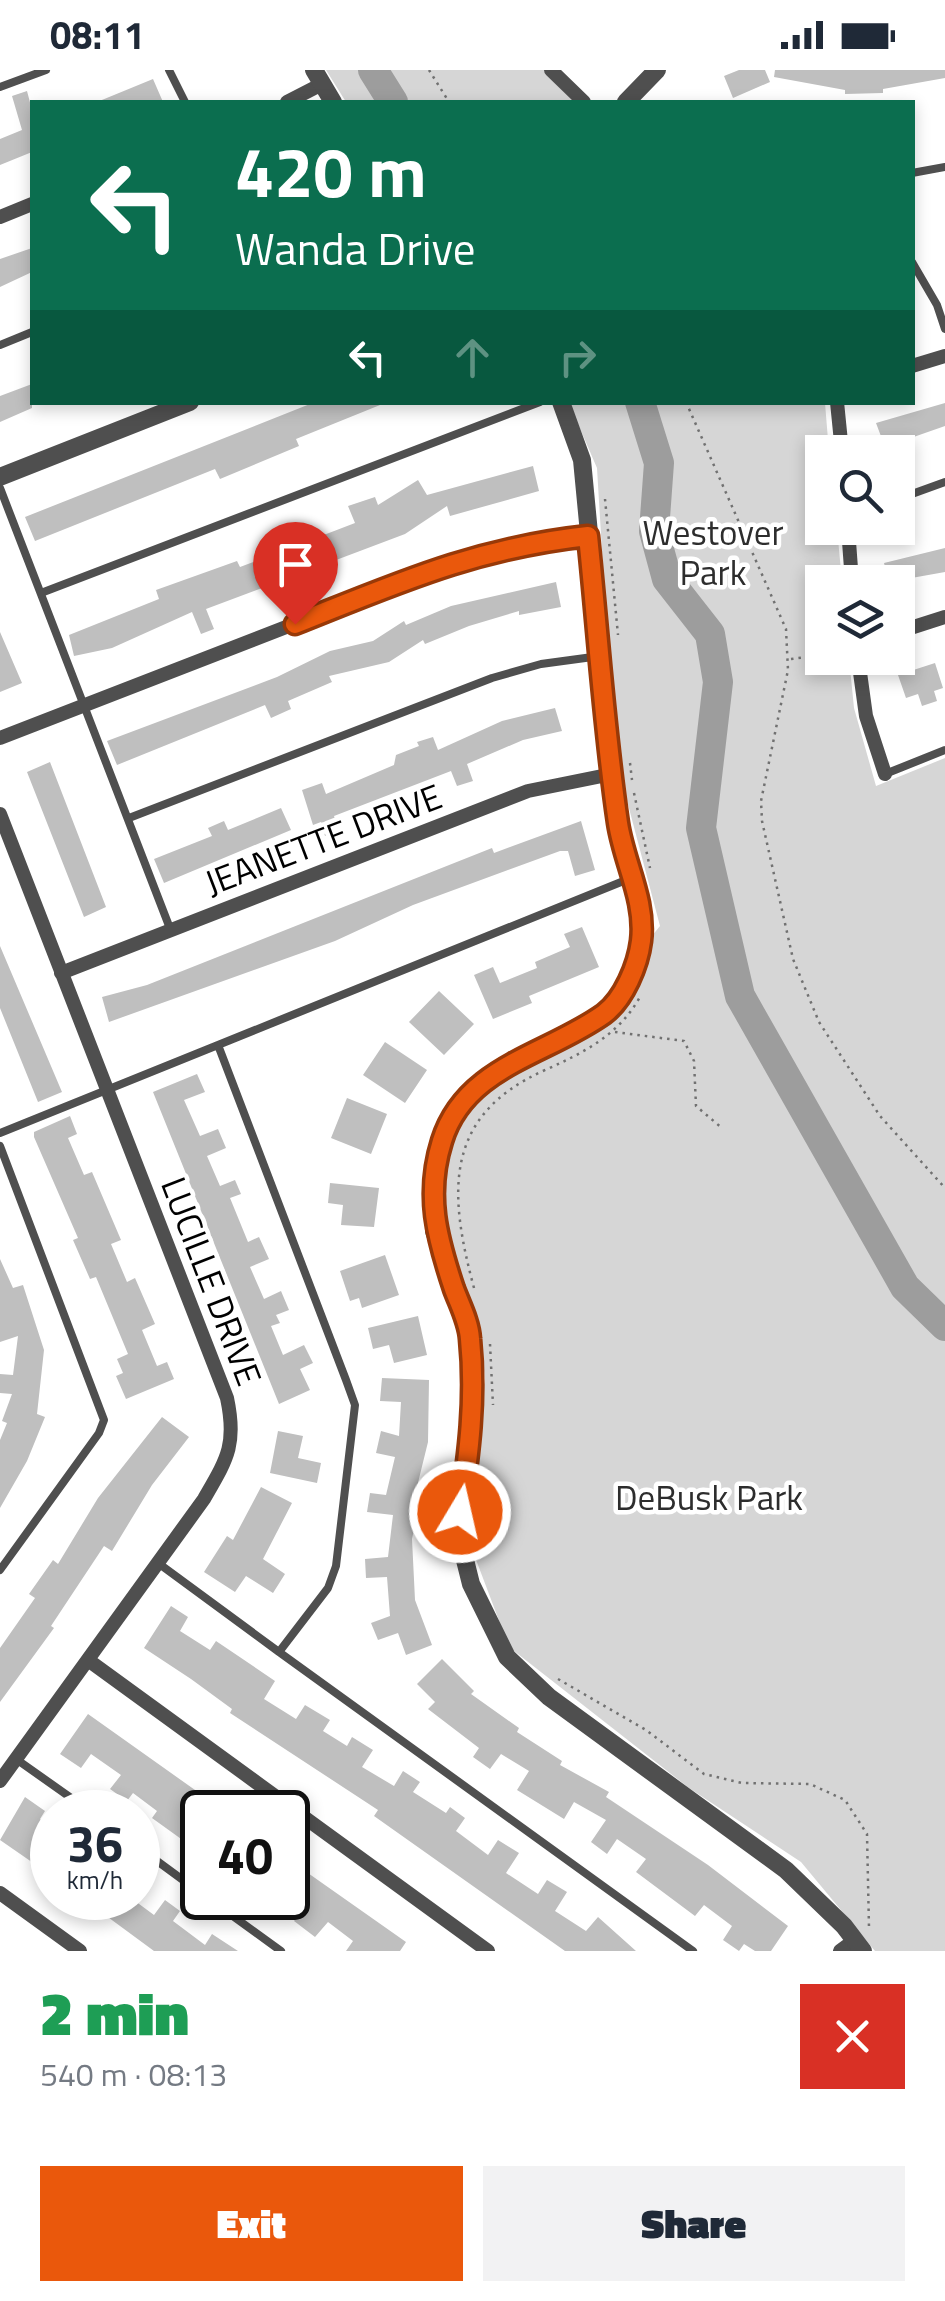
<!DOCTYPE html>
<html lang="en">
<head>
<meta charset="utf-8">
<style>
	:root { --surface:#fff; --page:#f2f2f3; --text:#1f2937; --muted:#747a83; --accent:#ea580c }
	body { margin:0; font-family:"Titillium Web",sans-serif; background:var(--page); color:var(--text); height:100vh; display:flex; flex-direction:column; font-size:38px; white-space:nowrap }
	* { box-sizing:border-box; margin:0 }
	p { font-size:32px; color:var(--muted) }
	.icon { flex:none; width:55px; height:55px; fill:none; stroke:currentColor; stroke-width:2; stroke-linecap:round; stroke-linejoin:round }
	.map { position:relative; height:1881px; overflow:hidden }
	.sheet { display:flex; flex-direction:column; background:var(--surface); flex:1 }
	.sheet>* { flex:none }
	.guide { position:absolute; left:30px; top:30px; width:885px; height:305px; border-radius:0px; box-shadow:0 5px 15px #0003; background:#0b6e4f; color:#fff; overflow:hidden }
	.tools { position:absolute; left:805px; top:365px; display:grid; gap:20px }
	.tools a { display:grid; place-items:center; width:110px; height:110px; border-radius:0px; background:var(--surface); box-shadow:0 5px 15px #0003; font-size:50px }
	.speed { position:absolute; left:30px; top:1720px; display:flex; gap:20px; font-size:50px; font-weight:700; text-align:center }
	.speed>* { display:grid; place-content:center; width:130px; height:130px; border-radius:50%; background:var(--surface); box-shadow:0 5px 15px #0003; line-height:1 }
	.speed small { font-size:25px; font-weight:400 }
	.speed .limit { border:5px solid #111; border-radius:15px; background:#fff; color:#111 }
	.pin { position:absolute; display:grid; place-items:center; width:85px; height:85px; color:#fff; margin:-102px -42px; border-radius:50% 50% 50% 0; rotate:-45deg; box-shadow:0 0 10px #0007 }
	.pin .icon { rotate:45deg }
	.me { position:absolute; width:110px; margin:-55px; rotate:9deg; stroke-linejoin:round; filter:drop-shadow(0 0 8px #0008) }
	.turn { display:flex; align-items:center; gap:35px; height:210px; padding:0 40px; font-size:45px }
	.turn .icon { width:130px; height:130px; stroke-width:2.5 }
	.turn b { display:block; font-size:70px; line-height:85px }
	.lanes { display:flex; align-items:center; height:95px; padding:0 40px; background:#0003; justify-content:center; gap:50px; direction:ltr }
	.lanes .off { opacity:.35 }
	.round { display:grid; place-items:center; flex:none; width:105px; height:105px; border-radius:0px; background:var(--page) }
	.headline { display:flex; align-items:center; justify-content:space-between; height:170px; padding:0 40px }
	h1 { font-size:60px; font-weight:800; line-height:75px; color:#1e9e55 }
	.primary-button { display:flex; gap:20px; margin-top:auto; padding:20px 40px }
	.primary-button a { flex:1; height:115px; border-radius:0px; background:var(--accent); color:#fff; font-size:40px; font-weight:800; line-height:115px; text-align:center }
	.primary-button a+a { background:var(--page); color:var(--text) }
	.status { display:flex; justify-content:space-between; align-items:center; height:70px; padding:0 50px; background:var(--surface); direction:ltr }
	.status svg { height:28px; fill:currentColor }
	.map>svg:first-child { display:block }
</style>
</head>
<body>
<div class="status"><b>08:11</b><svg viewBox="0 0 49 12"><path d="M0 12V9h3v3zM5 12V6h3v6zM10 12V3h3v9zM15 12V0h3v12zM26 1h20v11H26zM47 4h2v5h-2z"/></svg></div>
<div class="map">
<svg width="945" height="1881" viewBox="0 0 945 1881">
	<rect width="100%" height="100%" fill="#fff"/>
	<path fill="#d6d6d6" d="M 326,0 L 545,0 L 580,32 L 346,32 Z
		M 569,333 L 825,333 L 829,382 L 822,382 L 822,458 L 837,458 L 842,512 L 822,512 L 822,588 L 849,588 L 854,638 L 876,716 L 945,688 L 945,1881 L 875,1881 L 801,1792 L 689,1718 L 509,1577 L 475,1487 L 471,1432 L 485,1309 L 481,1274 L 444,1163 L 440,1124 L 452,1070 L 487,1017 L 591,963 L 621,937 L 642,911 L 651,867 L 660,856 L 625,723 L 607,564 L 597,398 Z"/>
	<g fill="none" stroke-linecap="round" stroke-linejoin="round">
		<path stroke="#9d9d9d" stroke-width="30" d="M 373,0 L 393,32
			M 640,332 L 659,393 L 654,461 L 667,509 L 710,564 L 718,612 L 701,758 L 740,926 L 905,1217 L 945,1256"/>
	</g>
	<path fill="#bfbfbf" d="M 739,0 L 765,0 L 770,12 L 733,28 L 724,6 Z
		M 775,0 L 945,0 L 945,8 L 883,19 L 883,23 L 845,24 L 845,20 L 774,7 Z
		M 153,9 L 163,32 L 97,32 Z
		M 27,21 L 32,40 L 32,82 L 0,95 L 0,69 L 22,60 L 12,26 Z
		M 32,178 L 32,202 L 0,217 L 0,189 Z
		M 32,314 L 32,338 L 0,352 L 0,326 Z
		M 315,332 L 385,333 L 296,369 L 299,376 L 220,409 L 215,399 L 35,471 L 25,447 Z
		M 945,333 L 945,356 L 885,377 L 876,353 Z
		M 533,396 L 539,421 L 450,446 L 447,436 L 405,464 L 206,539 L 214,559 L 201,564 L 192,542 L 112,578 L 74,586 L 69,565 L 159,529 L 156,520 L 237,491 L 240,497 L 355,453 L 348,436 L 375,427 L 378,435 L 418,410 L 427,425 Z
		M 945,478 L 945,502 L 889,512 L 884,493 Z
		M 556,512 L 561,537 L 519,545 L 519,541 L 469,556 L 425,574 L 423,570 L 389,592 L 329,606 L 332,612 L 288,631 L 291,639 L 271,648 L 265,635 L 117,695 L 107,671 L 277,607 L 330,581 L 373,571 L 404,551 L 406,555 L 451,536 Z
		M 0,562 L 22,613 L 0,622 Z
		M 935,593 L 943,618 L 934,621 L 937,631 L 922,636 L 918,624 L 906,628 L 898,605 Z
		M 555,638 L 562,661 L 523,670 L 467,694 L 473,711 L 457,716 L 451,701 L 334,746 L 339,761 L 325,766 L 321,752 L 313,755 L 302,720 L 322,713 L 326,724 L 394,695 L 396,685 L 419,676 L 417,672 L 433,667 L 438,680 L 502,651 Z
		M 50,692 L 106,837 L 84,847 L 27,702 Z
		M 281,738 L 291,760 L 164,813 L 154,789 L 212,766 L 208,758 L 224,751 L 228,760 Z
		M 581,751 L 595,800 L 575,806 L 568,781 L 560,781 L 413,835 L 335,871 L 109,952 L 102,927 L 147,915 L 492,778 L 494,783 Z
		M 582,857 L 599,897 L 529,926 L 532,933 L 493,949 L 474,905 L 493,897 L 500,913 L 537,898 L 535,892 L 570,877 L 564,864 Z
		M 0,876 L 62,1022 L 38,1032 L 0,938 Z
		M 439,921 L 474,954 L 444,985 L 409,952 Z
		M 385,972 L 427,1000 L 405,1033 L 363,1005 Z
		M 197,1004 L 205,1022 L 184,1030 L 200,1066 L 218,1059 L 226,1078 L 207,1086 L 220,1116 L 235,1110 L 241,1124 L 230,1128 L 248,1172 L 259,1167 L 269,1189 L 250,1197 L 264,1229 L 281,1221 L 289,1240 L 276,1245 L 280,1253 L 271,1256 L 283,1285 L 304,1275 L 313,1293 L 300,1299 L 310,1320 L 279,1334 L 153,1022 Z
		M 347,1028 L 387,1044 L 371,1084 L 331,1068 Z
		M 70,1046 L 77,1064 L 68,1068 L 84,1105 L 92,1102 L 121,1170 L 111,1174 L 127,1212 L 135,1208 L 155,1254 L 142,1260 L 157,1296 L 167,1292 L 174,1309 L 126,1329 L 116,1306 L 123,1303 L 117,1289 L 128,1284 L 96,1207 L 90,1209 L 73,1170 L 78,1168 L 34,1067 L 34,1062 Z
		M 330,1113 L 379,1118 L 374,1157 L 341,1155 L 343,1135 L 328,1133 Z
		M 385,1185 L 399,1225 L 362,1238 L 359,1228 L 350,1231 L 340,1201 Z
		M 0,1189 L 13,1218 L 23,1215 L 44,1280 L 37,1344 L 45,1347 L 27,1391 L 0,1438 L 0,1370 L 7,1353 L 2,1351 L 12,1324 L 0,1323 L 0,1304 L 13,1305 L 18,1266 L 0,1272 Z
		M 418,1246 L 427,1285 L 394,1293 L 389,1275 L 373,1279 L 368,1258 Z
		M 382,1308 L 429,1310 L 428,1372 L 414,1429 L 420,1429 L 412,1469 L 415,1530 L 432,1575 L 406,1585 L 398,1563 L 378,1570 L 371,1553 L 390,1546 L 387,1507 L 366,1508 L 365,1489 L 388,1487 L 393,1445 L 367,1442 L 370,1423 L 386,1425 L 395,1387 L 376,1383 L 381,1361 L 399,1366 L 401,1332 L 380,1331 Z
		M 162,1347 L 189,1367 L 152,1415 L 112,1481 L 104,1476 L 51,1556 L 54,1558 L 0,1632 L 0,1578 L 35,1528 L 29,1524 L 53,1490 L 58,1494 L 98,1428 Z
		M 278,1361 L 303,1366 L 298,1388 L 321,1393 L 317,1413 L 270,1403 Z
		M 261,1417 L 292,1433 L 263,1489 L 285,1504 L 273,1523 L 246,1506 L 235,1522 L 204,1502 L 227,1466 L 233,1470 Z
		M 171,1536 L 188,1547 L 180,1561 L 210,1580 L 216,1571 L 275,1611 L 264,1629 L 296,1649 L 305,1635 L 330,1650 L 323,1661 L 347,1676 L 352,1667 L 373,1680 L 362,1697 L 394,1716 L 403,1701 L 420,1712 L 413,1722 L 446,1743 L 450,1737 L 465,1748 L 456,1761 L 488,1785 L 498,1770 L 519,1783 L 506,1803 L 538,1824 L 547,1810 L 567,1822 L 555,1841 L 586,1861 L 598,1847 L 636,1881 L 565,1881 L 374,1746 L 378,1740 L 230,1643 L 232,1639 L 191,1609 L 144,1578 Z
		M 442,1589 L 474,1621 L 471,1624 L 519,1658 L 517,1662 L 562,1691 L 560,1695 L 609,1722 L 606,1727 L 708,1795 L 788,1856 L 771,1881 L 755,1881 L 744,1874 L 739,1881 L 723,1870 L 732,1856 L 704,1835 L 695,1846 L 636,1802 L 646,1789 L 617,1769 L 607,1784 L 591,1772 L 606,1750 L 574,1732 L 564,1749 L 517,1720 L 529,1701 L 501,1684 L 490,1699 L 473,1687 L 479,1678 L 428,1639 L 435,1632 L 417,1614 Z
		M 88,1644 L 226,1742 L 202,1742 L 202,1784 L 152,1748 L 157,1741 L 133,1723 L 127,1731 L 110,1719 L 121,1705 L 91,1684 L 81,1698 L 60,1684 Z
		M 25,1727 L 45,1741 L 40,1749 L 52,1758 L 52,1806 L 0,1770 Z
		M 288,1789 L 406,1872 L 400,1881 L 346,1881 L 353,1871 L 328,1852 L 315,1867 L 294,1851 L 304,1838 L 288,1830 Z
		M 82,1828 L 131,1828 L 154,1845 L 165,1830 L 180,1841 L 173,1851 L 205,1875 L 212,1864 L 238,1881 L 154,1881 Z"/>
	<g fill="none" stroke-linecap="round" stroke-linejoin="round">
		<path stroke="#717171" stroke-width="2.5" stroke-dasharray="2.5 5" stroke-linecap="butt" d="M 429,0 L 449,32
			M 686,332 L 786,559 L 788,600 L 761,731 L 762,751 L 793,889 L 819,952 L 880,1046 L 945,1118
			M 605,429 L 618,565
			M 791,589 L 822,585
			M 630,693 L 632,710
			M 634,723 L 650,798
			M 615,962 L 684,971 L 694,991 L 696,1036 L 723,1059
			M 474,1218 C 449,1125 442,1047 543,1001 C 583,983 618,966 640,927
			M 490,1274 L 493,1335
			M 558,1609 L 646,1660 L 704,1704 L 742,1713 L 810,1714 L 845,1730 L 867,1764 L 869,1858"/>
		<path stroke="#4f4f4f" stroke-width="8" d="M 169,0 L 185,32
			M 0,17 L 46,0
			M 912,103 L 945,97
			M 912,192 L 937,235 L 945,259
			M 0,275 L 32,262
			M 0,418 L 171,861
			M 898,429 L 945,412
			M 41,523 L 540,332
			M 885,704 L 945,680
			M 129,748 L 492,608 L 541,594 L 600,586
			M 218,975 L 631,808
			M 0,1063 L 218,975 L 346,1310 L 355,1335 L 336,1496 L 328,1518 L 279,1582 L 158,1493
			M 0,1076 L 104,1350 L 99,1363 L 0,1500
			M 279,1582 L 693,1881
			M 16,1689 L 91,1742
			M 138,1777 L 202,1824
			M 208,1828 L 281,1881"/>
		<path stroke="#4f4f4f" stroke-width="14" d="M 551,0 L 584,32
			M 287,32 L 322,14
			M 0,147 L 32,134
			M 912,296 L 945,286
			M 837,332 L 842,382
			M 848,458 L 852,512
			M 898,562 L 945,547
			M 858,588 L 866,646 L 885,704
			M 0,668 L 469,486 L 522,473 L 587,466
			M 0,744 L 227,1328 C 237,1375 227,1389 204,1429 L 0,1711
			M 61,903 L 528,721 L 612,704
			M 88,1590 L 488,1881
			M 0,1823 L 80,1881
			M 840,1881 L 855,1870"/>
		<path stroke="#4f4f4f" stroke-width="18" d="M 314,0 L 333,32
			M 626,32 L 657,0
			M 561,332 L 582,390 L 612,704 L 619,759 L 639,829 L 641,870 L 632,905 L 608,941 L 498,999 L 464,1030 L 442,1068 L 435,1102 L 434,1161 L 470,1265 L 474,1352 L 460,1442 L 462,1478 L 471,1514 L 507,1587 L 549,1627 L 786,1800 L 844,1856 L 863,1881
			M 0,407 L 190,332"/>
	</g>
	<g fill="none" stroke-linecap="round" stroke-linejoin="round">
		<defs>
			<path id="route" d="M 295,554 C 398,513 476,478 588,466 C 598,562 604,658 618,753 C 624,793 646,830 641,871 C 638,895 624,929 604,944 C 547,985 465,996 442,1071 C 425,1125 437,1168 454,1219 C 460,1235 469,1252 470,1269 C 476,1328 469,1384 460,1442"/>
		</defs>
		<use href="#route" stroke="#983908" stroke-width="25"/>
		<use href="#route" stroke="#ea580c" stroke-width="18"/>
	</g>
	<g text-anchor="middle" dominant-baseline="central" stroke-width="9" stroke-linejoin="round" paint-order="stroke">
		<g font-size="35" fill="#2d2d2d" stroke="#fff">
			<text x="713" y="462">Westover<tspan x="713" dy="40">Park</tspan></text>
			<text x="709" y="1427">DeBusk Park</text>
		</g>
		<g font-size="35" fill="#000" stroke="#fff">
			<text transform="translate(323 769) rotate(-21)">JEANETTE DRIVE</text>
			<text transform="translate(212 1211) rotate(69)">LUCILLE DRIVE</text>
		</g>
	</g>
</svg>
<div class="tools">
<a><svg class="icon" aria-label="search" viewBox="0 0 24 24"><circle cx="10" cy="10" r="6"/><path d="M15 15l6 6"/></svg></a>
<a><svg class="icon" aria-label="layers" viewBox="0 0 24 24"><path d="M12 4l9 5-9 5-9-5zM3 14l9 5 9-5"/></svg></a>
</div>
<div class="speed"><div>36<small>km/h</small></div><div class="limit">40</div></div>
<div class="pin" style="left:295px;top:554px;background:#d93025"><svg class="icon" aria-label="arrive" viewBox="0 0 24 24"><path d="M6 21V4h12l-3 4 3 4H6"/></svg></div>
<svg class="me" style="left:460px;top:1442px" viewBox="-20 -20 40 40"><circle r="17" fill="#ea580c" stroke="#fff" stroke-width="3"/><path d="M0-11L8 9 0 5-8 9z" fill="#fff"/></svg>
<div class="guide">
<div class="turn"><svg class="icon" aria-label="left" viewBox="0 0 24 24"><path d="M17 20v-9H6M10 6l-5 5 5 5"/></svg><div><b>420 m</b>Wanda Drive</div></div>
<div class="lanes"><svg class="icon" aria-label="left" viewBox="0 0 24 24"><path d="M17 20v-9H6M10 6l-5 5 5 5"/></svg><svg class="icon off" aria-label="ahead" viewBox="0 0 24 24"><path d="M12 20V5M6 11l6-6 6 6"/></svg><svg class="icon off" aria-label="right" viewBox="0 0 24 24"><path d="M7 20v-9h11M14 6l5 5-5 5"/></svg></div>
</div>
</div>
<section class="sheet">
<div class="headline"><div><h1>2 min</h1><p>540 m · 08:13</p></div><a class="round" style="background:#d93025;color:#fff"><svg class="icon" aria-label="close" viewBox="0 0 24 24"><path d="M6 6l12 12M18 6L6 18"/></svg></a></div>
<div class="primary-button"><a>Exit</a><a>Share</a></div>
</section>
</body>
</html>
